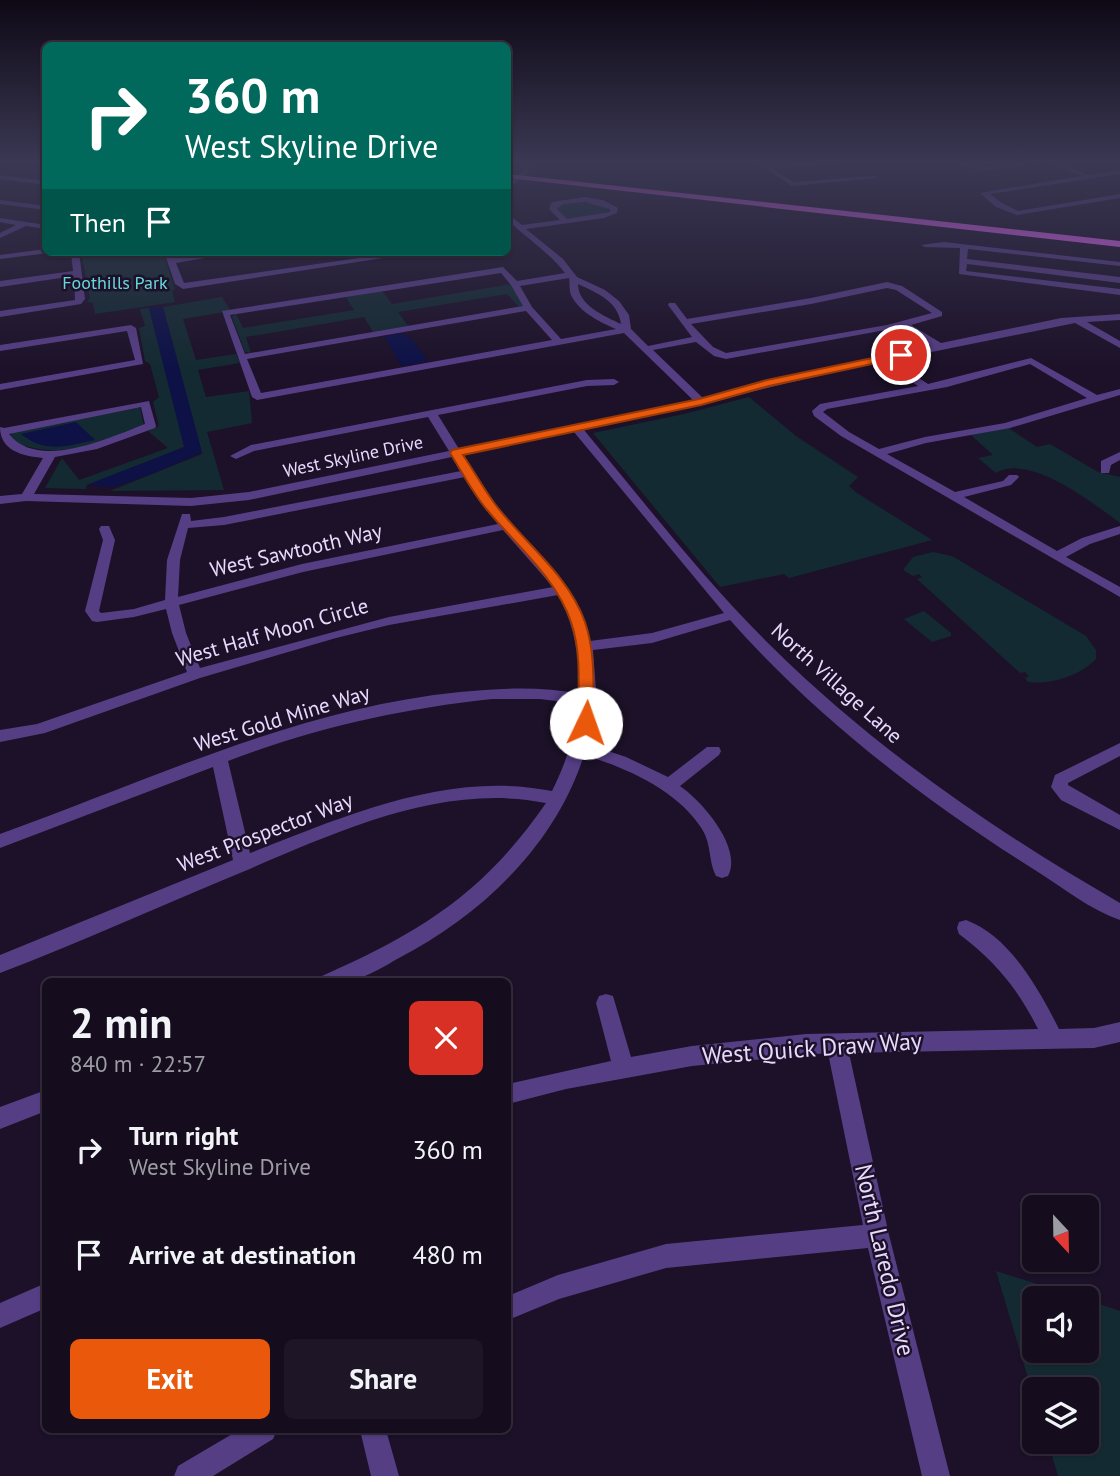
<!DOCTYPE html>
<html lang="en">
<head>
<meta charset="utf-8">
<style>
	:root { --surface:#150d1e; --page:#1e1627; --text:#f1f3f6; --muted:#9d9ca4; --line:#342d3c; --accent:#ea580c }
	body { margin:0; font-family:"PT Sans",sans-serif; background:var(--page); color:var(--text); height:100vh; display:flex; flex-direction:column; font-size:26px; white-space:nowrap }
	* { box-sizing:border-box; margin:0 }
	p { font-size:23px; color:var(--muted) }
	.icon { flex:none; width:38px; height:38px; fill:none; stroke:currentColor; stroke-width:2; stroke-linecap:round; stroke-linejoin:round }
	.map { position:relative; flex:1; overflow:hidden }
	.side { position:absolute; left:42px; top:978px; width:469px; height:455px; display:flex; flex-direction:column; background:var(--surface); border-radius:10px; box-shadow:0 2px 5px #0004,0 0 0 2px var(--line) }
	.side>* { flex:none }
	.banner { position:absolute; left:42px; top:42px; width:469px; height:214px; border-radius:10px; box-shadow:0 2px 5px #0004,0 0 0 2px var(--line); background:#00695c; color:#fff; overflow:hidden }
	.needle { width:46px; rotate:158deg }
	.tools { position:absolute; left:1022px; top:1195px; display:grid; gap:14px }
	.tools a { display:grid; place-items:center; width:77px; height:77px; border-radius:10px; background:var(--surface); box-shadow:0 2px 5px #0004,0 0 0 2px var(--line); font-size:35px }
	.pin { position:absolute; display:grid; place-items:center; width:60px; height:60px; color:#fff; margin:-30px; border:4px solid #fff; border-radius:50%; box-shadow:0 2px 7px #0007 }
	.me { position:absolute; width:77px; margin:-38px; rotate:3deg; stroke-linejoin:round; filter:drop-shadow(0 0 5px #0008) }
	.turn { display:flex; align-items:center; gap:24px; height:147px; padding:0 28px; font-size:32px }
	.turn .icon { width:91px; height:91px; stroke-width:2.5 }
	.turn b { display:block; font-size:49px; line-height:60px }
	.then { display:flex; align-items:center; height:66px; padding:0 28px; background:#0003; gap:14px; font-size:26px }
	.round { display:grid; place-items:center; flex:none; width:74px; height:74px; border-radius:10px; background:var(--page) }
	.headline { display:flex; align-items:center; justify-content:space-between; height:119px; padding:0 28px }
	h1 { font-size:42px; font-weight:700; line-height:52px }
	.button { display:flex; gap:14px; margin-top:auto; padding:14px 28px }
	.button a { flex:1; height:80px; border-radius:10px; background:var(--accent); color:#fff; font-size:28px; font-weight:700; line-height:80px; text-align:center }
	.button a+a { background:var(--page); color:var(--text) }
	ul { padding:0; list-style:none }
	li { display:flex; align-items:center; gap:21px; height:105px; padding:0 28px }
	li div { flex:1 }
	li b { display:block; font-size:26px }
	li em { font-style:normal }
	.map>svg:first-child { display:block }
</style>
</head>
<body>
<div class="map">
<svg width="1120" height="1476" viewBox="0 0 1120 1476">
	<rect width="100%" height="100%" fill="#1c1128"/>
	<path fill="#142a32" d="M 573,201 L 607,206 L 610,211 L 566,221 L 555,209 L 562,203 Z
		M 81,252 L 163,252 L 175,289 L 172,291 L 175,302 L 95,314 L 93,303 L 87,302 L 90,298 Z
		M 512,284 L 524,307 L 519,307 L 507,294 L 398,312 L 408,326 L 373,332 L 364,317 L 246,337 L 251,353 L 245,352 L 232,317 L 236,314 L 243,328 L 354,310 L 346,297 L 382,291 L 392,304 Z
		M 222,297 L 231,311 L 183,319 L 196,360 L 236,354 L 240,363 L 198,370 L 206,397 L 249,391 L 252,423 L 207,432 L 224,490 L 110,491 L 202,454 L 163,307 Z
		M 149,308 L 185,447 L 87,485 L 86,489 L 45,488 L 62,458 L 79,480 L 168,448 L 148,431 L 159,426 L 153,402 L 159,397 L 150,364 L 145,361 L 139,328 L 145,326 L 140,309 Z
		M 749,397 L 796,436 L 858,477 L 849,486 L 857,493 L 932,540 L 789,578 L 784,574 L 720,587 L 593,433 L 684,414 Z
		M 140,407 L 144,426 C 98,443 62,461 13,442 L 10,433 Z
		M 1007,427 L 1037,447 L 1050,444 L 1098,472 L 1120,477 L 1120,523 C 1093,503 1030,453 996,473 L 978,458 L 993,455 L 971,435 Z
		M 933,552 L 952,556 L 1086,636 L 1096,650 L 1096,659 C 1080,676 1050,685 1028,682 L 1025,678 L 1029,676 L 1025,672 L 1020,673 L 917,579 L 922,577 L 919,574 L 913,576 L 903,570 L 913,557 Z
		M 924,611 L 951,633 L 951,636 L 932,642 L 904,619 Z
		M 996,1271 L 1081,1298 L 1034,1298 L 1034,1351 L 1087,1351 L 1087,1300 L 1120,1311 L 1120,1476 L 1058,1476 L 1048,1442 L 1087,1442 L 1087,1390 L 1034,1390 L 1034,1398 Z"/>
	<path fill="#0d1146" d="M 163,307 L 202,452 L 157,472 L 113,487 L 87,485 L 184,447 L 149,308 Z
		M 402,333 L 413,340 L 428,361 L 402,366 L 384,336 Z
		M 76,422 L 95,440 C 66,446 46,454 21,434 Z"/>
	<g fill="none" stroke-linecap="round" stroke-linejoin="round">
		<path fill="#563e85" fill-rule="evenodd" d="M 533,161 L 540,161 L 508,190 L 508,185 Z
			M 754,161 L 761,161 L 768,165 L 857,161 L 773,169 L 793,182 L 874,176 L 877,178 L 792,186 Z
			M 954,161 L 962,161 L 979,168 L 1045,161 L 978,172 Z
			M 1047,161 L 1056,161 L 1088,175 L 1120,170 L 1120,174 L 990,194 L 1002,203 L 1018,211 L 1120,194 L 1120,198 L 1017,215 L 996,207 L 980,193 L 1081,176 Z
			M 0,175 L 46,181 L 46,185 L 0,179 Z
			M 585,197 L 603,200 L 618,208 L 617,213 L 604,218 L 526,229 L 563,259 L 577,277 L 605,290 L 619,301 L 629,315 L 631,329 L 648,346 L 692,337 L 668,305 L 669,303 L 675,303 L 687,319 L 811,298 L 887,282 L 902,286 L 942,312 L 942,316 L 911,325 L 941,343 L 1061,318 L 1120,314 L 1120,320 L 1087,322 L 1120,341 L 1120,348 L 1075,323 L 892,360 L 928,384 L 1031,358 L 1097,395 L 1120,389 L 1120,395 L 1010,428 L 926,443 L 887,454 L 955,492 L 1003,481 L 1009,475 L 1017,475 L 1019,477 L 1011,485 L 964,497 L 1057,551 L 1082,538 L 1120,526 L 1120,534 L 1090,544 L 1066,557 L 1120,587 L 1120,597 L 841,436 L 814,416 L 812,411 L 820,404 L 918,386 L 882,362 C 782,383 684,409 584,430 C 645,503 703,579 771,646 C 874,748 995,831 1120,903 L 1120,920 C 1091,910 1063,888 1038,872 C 926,802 818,719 730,620 L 652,643 L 593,650 L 596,691 L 587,744 L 626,757 L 668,777 L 707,747 L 719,747 L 721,751 L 719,755 L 680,786 C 702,801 743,848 728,876 L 722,878 L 716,876 C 708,861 712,845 702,829 C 677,790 627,768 584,755 C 556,844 482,915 399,958 C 385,966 367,977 351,981 C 342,984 329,982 319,982 L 322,976 C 421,932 484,893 546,803 C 441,782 335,833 240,873 C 160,906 81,942 0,973 L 0,955 L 233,860 L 213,767 L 0,848 L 0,834 C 150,780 299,708 460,692 C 500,688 541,686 581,694 L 581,691 C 579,658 575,625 558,595 L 389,625 L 336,638 L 200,678 L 45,733 L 0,742 L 0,730 L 37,724 L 187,672 L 172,633 L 166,609 L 134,617 L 97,622 L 92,621 L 85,611 L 103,540 L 99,529 L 101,526 L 109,526 L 115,540 L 99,611 L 101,613 L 134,609 L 165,600 L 167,560 L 182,514 L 190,514 L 191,521 L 224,517 L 461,471 L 452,457 L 249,500 L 191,506 L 26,501 L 0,504 L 0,496 L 22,494 L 43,458 C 23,456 0,451 0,427 L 4,428 L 149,401 L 156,426 L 155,428 L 97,449 L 55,457 L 34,494 L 191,498 L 249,492 L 449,451 L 428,417 L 254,451 L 236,459 L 230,456 L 251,445 L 587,380 L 614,379 L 619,382 L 614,385 L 587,386 L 438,415 L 459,449 L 693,400 L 624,333 L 257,400 L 252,397 L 222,311 L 503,267 L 517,281 L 565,273 C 550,253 526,238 508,220 L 508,214 L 522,225 L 560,220 L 549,209 L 552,202 ZM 585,202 L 610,209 L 610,212 L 567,219 L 557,209 L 563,204 ZM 501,273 L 511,285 L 523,306 L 245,354 L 230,315 ZM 569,278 C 570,283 569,290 571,295 C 579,312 600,322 616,329 L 561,339 L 532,307 L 520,286 ZM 578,284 C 597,293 618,301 621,324 C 604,316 578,305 578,284 ZM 887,288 L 896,290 L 932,313 L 887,325 L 726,353 L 713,347 L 691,324 L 811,304 ZM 526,311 L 552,340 L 261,393 L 247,359 ZM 902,327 L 931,346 L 767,380 L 703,398 L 653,350 L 696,342 L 714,356 L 726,359 ZM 1030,364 L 1087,398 L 1005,423 L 925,437 L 879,449 L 849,432 L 823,412 L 827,409 L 947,387 ZM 141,407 L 145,424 C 109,438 38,471 9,434 ZM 574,432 L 724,613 L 652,633 L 590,641 C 570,581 546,567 508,521 C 491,500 477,478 462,455 ZM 465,477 L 498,524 L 302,564 L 178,597 L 180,560 L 188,528 L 224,525 ZM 503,530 L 553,587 L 389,617 L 200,668 L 186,633 L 179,605 L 303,572 ZM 492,699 L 540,699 L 580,704 C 575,735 566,763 552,791 C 448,770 345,816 250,853 L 228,761 C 315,728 399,709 492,699 Z
			M 0,200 L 46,206 L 46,210 L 0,204 Z
			M 0,218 L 46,225 L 46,229 L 26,226 L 0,238 L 0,233 L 16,225 L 0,222 Z
			M 944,242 L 1120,262 L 1120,266 L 968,249 L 967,259 L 1120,277 L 1120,283 L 967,264 L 966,271 L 1120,289 L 1120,295 L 959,274 L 960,248 L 925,247 L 921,245 Z
			M 46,249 L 46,252 L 49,253 L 0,259 L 0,255 Z
			M 71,252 L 79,252 L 85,299 L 81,304 L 0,317 L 0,311 L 75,300 L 74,276 L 0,287 L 0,281 L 73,271 Z
			M 164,252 L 172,252 L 174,258 L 218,252 L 240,252 L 176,263 L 184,283 L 401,252 L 422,252 L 183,289 L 175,284 Z
			M 131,325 L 136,328 L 143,364 L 0,390 L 0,384 L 135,360 L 127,331 L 0,351 L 0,345 Z
			M 1120,452 L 1120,460 L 1111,465 L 1109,473 L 1101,473 L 1101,461 Z
			M 1120,743 L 1120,756 L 1068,783 L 1068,785 L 1120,815 L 1120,830 L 1061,800 L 1051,787 L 1055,775 Z
			M 966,920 C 1010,936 1039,990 1059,1029 L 1094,1028 L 1120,1022 L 1120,1042 L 1094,1048 L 849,1053 L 889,1235 L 950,1476 L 922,1476 L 868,1248 L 666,1268 L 559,1299 L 508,1320 L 508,1296 L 558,1275 L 666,1244 L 863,1225 L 828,1053 L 692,1066 L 566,1089 L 508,1104 L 508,1084 L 611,1061 L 596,1003 L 599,996 L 606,994 L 613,996 L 631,1057 L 692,1046 L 806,1034 L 1038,1029 C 1018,989 995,961 959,934 L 957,928 L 959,922 Z
			M 46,1090 L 46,1111 L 0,1129 L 0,1107 Z
			M 46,1283 L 46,1308 L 0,1328 L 0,1303 Z
			M 239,1430 L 277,1430 L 273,1439 L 213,1476 L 174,1476 L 178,1466 Z
			M 360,1430 L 386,1430 L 399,1476 L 371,1476 Z"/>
		<path fill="#ee65fa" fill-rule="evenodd" d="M 508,174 L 1120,241 L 1120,247 L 508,178 Z"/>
	</g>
	<linearGradient id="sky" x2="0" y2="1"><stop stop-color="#0f0916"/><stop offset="0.44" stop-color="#3a3853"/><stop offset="1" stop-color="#3a3853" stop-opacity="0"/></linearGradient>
	<rect width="1120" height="368" fill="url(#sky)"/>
	<path fill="#ea580c" stroke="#983908" stroke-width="2" d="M 901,352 L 905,353 L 905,357 L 769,386 L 701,405 L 463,455 C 474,471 483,488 495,504 C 525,544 568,574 585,622 C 596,654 593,690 594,723 L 586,729 L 580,727 L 578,723 C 578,690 582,654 571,622 C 556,578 517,546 488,511 C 473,494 462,472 450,453 L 452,450 L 699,399 L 767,380 Z"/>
	<g text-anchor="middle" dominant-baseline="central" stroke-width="5" stroke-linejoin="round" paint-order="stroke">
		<g font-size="18" fill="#67d7dc" stroke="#1c1128">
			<text x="115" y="282">Foothills Park</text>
		</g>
		<g font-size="18" fill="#e8dafe" stroke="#1c1128">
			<text transform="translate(353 456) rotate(-12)">West Skyline Drive</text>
		</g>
		<g font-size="21" fill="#e8dafe" stroke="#1c1128">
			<text transform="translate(296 550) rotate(-13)">West Sawtooth Way</text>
			<text transform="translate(272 632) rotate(-16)">West Half Moon Circle</text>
			<text transform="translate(837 683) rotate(42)">North Village Lane</text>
			<text transform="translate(282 718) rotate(-17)">West Gold Mine Way</text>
			<text transform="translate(265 832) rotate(-21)">West Prospector Way</text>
		</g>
		<g font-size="24" fill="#e8dafe" stroke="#1c1128">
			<text transform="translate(812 1048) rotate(-4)">West Quick Draw Way</text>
			<text transform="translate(885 1260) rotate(77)">North Laredo Drive</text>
		</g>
	</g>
</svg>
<div class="tools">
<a><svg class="needle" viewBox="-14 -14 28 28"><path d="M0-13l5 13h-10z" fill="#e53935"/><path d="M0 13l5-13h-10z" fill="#9d9ca4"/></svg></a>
<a><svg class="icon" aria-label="sound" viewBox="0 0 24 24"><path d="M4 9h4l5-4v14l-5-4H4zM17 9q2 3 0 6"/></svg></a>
<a><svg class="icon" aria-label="layers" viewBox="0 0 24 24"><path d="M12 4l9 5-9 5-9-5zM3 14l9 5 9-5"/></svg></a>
</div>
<div class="pin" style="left:901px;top:355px;background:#d93025"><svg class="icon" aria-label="arrive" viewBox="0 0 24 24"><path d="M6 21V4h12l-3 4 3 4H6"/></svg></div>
<svg class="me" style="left:586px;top:723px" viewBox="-20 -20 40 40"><circle r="19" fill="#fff"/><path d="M0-13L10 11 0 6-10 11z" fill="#ea580c"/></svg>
<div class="banner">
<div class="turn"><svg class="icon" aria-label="right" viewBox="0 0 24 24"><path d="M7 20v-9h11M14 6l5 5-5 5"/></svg><div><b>360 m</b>West Skyline Drive</div></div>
<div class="then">Then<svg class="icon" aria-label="arrive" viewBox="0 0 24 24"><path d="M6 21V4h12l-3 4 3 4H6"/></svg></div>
</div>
<section class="side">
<div class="headline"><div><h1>2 min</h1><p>840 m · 22:57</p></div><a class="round" style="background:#d93025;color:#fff"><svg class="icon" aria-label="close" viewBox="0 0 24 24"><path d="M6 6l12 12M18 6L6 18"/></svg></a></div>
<ul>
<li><svg class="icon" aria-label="right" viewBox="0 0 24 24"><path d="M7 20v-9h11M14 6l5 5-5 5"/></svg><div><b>Turn right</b><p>West Skyline Drive</p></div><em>360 m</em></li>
<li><svg class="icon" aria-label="arrive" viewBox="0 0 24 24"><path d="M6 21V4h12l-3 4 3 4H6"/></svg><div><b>Arrive at destination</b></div><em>480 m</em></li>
</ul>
<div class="button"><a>Exit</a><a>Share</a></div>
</section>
</div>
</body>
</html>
